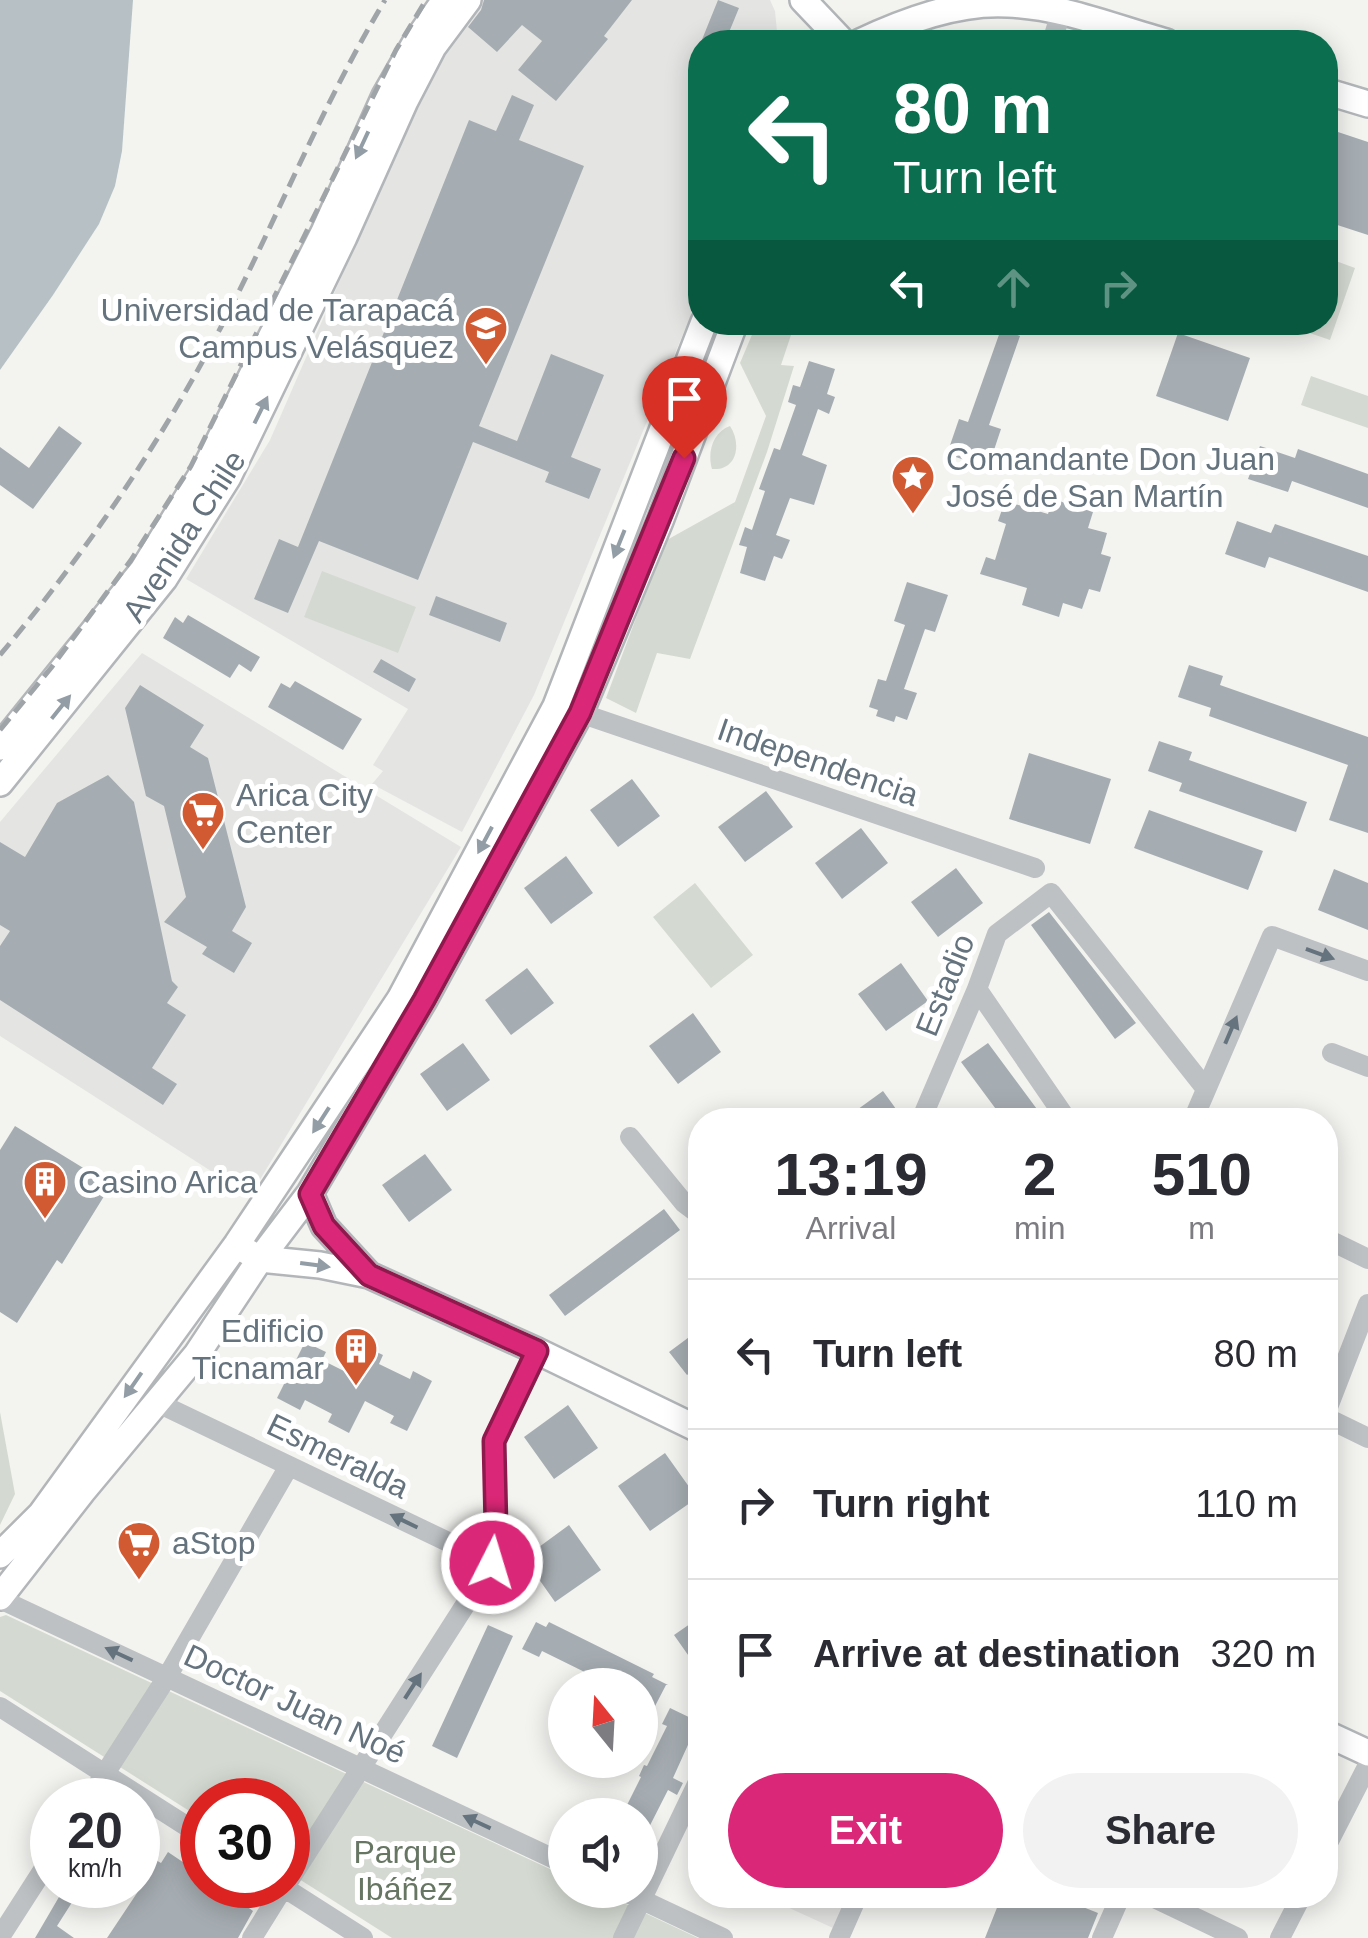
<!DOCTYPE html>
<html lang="en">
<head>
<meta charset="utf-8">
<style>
	:root { --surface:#fff; --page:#f2f2f3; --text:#2b2b33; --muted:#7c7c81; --line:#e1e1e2; --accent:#db2777 }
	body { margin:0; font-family:Arial,sans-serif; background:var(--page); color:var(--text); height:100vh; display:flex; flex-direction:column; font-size:38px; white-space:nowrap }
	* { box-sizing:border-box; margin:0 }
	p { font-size:32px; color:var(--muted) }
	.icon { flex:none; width:55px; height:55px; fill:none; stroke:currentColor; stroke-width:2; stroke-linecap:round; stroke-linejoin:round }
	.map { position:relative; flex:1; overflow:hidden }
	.side { position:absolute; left:688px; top:1108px; width:650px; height:800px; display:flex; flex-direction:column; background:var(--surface); border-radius:40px; box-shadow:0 5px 25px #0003 }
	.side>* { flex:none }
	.hud { position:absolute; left:688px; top:30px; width:650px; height:305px; border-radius:40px; box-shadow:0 5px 25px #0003; background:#0b6e4f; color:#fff; overflow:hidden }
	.needle { width:65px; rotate:342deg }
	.buttons { position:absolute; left:548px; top:1668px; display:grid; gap:20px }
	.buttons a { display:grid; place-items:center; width:110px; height:110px; border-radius:50%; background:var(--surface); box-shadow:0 5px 25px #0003; font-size:50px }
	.speed { position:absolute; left:30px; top:1778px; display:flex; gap:20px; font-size:50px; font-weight:700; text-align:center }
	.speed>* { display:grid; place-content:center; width:130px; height:130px; border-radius:50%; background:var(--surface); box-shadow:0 5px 25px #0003; line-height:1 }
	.speed small { font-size:25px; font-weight:400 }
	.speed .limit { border:15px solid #d22; background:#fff; color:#111 }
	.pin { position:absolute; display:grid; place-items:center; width:85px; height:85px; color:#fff; margin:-102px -42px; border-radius:50% 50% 50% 0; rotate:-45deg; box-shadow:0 0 10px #0007 }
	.pin .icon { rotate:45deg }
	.me { position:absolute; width:110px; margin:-55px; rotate:5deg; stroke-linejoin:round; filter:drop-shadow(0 0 8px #0008) }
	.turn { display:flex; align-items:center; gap:35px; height:210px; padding:0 40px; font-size:45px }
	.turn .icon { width:130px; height:130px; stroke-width:2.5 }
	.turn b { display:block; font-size:70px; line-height:85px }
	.lanes { display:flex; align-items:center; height:95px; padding:0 40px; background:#0003; justify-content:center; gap:50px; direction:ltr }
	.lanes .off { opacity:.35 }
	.eta { display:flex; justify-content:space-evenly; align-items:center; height:170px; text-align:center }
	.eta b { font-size:60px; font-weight:700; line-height:70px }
	.button { display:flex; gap:20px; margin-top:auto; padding:20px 40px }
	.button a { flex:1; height:115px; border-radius:60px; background:var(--accent); color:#fff; font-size:40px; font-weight:700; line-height:115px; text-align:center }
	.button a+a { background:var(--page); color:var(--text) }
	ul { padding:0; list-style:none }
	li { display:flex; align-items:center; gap:30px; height:150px; padding:0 40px; border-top:2px solid var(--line) }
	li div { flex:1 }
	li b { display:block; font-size:38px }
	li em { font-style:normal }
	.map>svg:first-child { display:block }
</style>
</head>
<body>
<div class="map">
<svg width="1368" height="1938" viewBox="0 0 1368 1938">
	<rect width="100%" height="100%" fill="#f3f4f0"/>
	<path fill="#e4e5e3" d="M 479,0 L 770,0 L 775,11 L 778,42 L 700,42 L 700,293 L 534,695 L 462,832 L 372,784 L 383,771 L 373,765 L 408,709 L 186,579 L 270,440 L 408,124 L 459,22 Z
		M 142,653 L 461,847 L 250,1196 L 0,1036 L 0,822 Z
		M 761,1895 L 839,1895 L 838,1900 L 845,1903 L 833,1928 Z"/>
	<path fill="#d4dad1" d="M 1325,257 L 1355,268 L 1330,340 L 1295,328 L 1296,323 L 1325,322 Z
		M 757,323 L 795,323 L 781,365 L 794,366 L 767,452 L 690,659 L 657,653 L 636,713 L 606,698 L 665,541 L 735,502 L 766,416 L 740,363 Z
		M 1311,376 L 1368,396 L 1368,428 L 1301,405 Z
		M 730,426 C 742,444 737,471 712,469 C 707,452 713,432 730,426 Z
		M 322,571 L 416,607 L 398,653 L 304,617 Z
		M 695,883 L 753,955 L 711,988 L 653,917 Z
		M 0,1412 L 15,1494 L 0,1525 Z
		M 6,1615 L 565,1876 L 565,1890 L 596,1890 L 698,1938 L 392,1938 L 288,1872 L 288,1800 L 202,1800 L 202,1819 L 0,1691 L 0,1617 Z"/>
	<path fill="#b7c1c5" d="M 0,0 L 133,0 L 122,151 L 115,186 L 99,224 L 53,295 L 0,370 Z"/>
	<path fill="#a6adb2" d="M 484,0 L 632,0 L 604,36 L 608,39 L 556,101 L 518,70 L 542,41 L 522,25 L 497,52 L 468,27 L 481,10 Z
		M 718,0 L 739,8 L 725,42 L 701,42 Z
		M 512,95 L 534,105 L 519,140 L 584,166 L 479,426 L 517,441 L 551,354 L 604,375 L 571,457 L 601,469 L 589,499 L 545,482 L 549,472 L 473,442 L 418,580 L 319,541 L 288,613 L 254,599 L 279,539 L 298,547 L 469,120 L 496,131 Z
		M 1329,129 L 1368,142 L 1368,235 L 1325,221 L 1325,210 L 1338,172 L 1325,168 L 1325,141 Z
		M 1001,329 L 1020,336 L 989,425 L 1001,429 L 988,468 L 947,454 L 959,419 L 968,422 Z
		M 1178,333 L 1250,358 L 1228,421 L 1156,396 Z
		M 809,361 L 835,369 L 827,394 L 835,397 L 829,414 L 818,409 L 802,455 L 827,465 L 814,505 L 790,498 L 776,535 L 790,540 L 782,559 L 774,556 L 765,581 L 740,573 L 747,547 L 739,545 L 745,527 L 752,530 L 765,491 L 759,489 L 774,448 L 780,450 L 796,405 L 788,402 L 793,385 L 800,387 Z
		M 59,426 L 82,443 L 33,509 L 0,485 L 0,447 L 29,468 Z
		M 1260,446 L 1295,458 L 1298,449 L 1368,474 L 1368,508 L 1292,481 L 1288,492 L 1248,479 Z
		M 1053,499 L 1093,512 L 1088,528 L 1107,533 L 1101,554 L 1111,557 L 1100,592 L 1089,589 L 1082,609 L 1063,603 L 1059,617 L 1022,605 L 1027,588 L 980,574 L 986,557 L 995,560 L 1006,524 L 998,521 L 1005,501 L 1048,514 Z
		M 1237,521 L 1271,533 L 1275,524 L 1368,556 L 1368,592 L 1269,557 L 1265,568 L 1225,554 Z
		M 907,582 L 948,595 L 935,632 L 925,629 L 904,689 L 917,693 L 907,720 L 896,716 L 894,722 L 876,716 L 878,710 L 869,707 L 878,679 L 886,681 L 905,625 L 894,621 Z
		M 436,596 L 507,623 L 500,642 L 429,615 Z
		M 188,615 L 260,657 L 251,672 L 239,664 L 230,678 L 163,638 L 175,617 L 183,623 Z
		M 381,659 L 416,679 L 409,692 L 373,672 Z
		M 1189,665 L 1223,676 L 1220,685 L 1368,737 L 1368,833 L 1329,820 L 1348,765 L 1209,716 L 1211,708 L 1178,697 Z
		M 295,681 L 362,719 L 343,750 L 268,707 L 281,683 L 290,688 Z
		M 140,685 L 204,725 L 190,747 L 208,758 L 246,907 L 232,931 L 252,943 L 234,973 L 202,954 L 207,947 L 164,922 L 186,897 L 164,806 L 146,796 L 125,708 Z
		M 1159,741 L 1192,752 L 1189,760 L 1307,802 L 1296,832 L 1179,791 L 1182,783 L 1148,771 Z
		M 1029,753 L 1111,779 L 1090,844 L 1009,819 Z
		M 108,775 L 134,802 L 172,981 L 178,987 L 167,1003 L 186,1015 L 152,1068 L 177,1084 L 163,1105 L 0,1000 L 0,946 L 10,931 L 0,925 L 0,842 L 25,857 L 57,803 Z
		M 632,779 L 660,816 L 618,847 L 590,810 Z
		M 766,791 L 793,827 L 745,862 L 718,827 Z
		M 1149,810 L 1263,851 L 1248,890 L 1134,848 Z
		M 861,828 L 888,863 L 842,899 L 815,863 Z
		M 566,856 L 593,893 L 551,924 L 524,888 Z
		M 956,868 L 983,903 L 938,937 L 911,902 Z
		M 1334,869 L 1368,883 L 1368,930 L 1318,910 Z
		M 1049,912 L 1136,1023 L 1115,1039 L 1031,925 Z
		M 901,963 L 928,1001 L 886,1031 L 858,994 Z
		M 527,968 L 554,1003 L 511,1035 L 485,1000 Z
		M 693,1013 L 721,1052 L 678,1084 L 649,1046 Z
		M 463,1043 L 490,1080 L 447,1111 L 420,1074 Z
		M 988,1043 L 1045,1120 L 1004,1120 L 961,1062 Z
		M 883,1091 L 904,1120 L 843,1120 Z
		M 15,1126 L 111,1185 L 62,1264 L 57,1260 L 17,1323 L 0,1312 L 0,1150 Z
		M 425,1154 L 452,1190 L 409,1222 L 382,1185 Z
		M 664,1209 L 680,1230 L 565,1316 L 549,1295 Z
		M 700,1329 L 700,1365 L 687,1375 L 669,1352 Z
		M 305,1342 L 326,1352 L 322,1360 L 350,1374 L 364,1346 L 383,1355 L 379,1364 L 410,1379 L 413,1371 L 432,1381 L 407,1431 L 390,1423 L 394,1416 L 365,1401 L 349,1433 L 328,1422 L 332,1414 L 305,1400 L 300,1410 L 277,1398 Z
		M 568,1405 L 598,1448 L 554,1479 L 524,1437 Z
		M 665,1453 L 697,1498 L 650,1531 L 618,1486 Z
		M 569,1525 L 601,1570 L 555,1602 L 524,1558 Z
		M 700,1617 L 700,1672 L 674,1635 Z
		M 536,1622 L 546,1627 L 549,1622 L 654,1674 L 652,1677 L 668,1685 L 666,1685 L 653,1710 L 640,1704 L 640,1685 L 611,1685 L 542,1651 L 539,1657 L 522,1649 Z
		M 488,1625 L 513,1636 L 457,1758 L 432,1746 Z
		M 670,1708 L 695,1720 L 689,1732 L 692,1736 L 673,1778 L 683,1783 L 677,1795 L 668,1790 L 640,1845 L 640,1815 L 622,1815 L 641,1777 L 639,1776 L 644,1765 L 647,1766 L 667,1726 L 662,1724 Z
		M 138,1850 L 161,1863 L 168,1852 L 202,1875 L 202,1885 L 217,1885 L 253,1911 L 238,1938 L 107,1938 L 145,1881 L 138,1876 Z
		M 66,1885 L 83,1885 L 57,1926 L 74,1938 L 35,1938 Z
		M 1002,1895 L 1053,1895 L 1098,1913 L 1088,1938 L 985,1938 Z"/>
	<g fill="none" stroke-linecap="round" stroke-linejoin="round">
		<defs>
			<path id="major" d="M 803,0 L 843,42
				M 860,42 C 905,21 958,1 1008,4 C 1062,6 1115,28 1166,42
				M 1325,91 L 1368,104
				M 0,747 L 143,570 L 205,469 L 324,232 L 385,96 L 417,40 L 445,0
				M 0,783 L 164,579 L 228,477 L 344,237 L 405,101 L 433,47 L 468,0
				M 310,1193 L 324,1226 L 369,1275
				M 248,1252 L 260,1259 L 320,1265 L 369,1275 L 537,1351 L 700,1430
				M 0,1555 L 41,1514 L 237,1244 L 400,999 L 556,706 L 704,322
				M 0,1597 L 82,1492 L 197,1354 L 260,1259 L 310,1193 L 424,1000 L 580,713 L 660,521 L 735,322
				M 1325,1733 L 1368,1753"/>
		</defs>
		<use href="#major" stroke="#b3b6b9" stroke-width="30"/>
		<path stroke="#bdc1c4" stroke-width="20" d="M 1052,42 L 1061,12
			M 580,713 L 1035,868
			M 977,989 L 1067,1120
			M 1332,1053 L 1368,1067
			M 921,1120 L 977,989 L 997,934 L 1051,893 L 1206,1089
			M 1193,1120 L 1272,936 L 1368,971
			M 630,1137 L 684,1203 L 700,1215
			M 1325,1238 L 1368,1259
			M 158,1403 L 492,1563
			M 1325,1415 L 1368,1304
			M 1325,1417 L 1368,1438
			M 0,1599 L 565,1864
			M 0,1707 L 202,1836
			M 88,1800 L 167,1677 L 289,1466
			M 1325,1849 L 1368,1765
			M 288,1882 L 492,1563 L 496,1527 L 494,1441 L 537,1351
			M 280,1885 L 363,1938
			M 621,1890 L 723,1938
			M 1148,1895 L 1238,1938
			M 0,1937 L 52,1856
			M 252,1938 L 285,1885
			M 623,1938 L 700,1778
			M 839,1938 L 858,1895
			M 1102,1938 L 1121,1895
			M 1280,1938 L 1302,1895"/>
		<use href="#major" stroke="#fff" stroke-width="25"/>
		<path stroke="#9fa4a9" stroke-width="5" stroke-dasharray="15 8" stroke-linecap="butt" d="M 0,655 C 85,554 160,444 221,327 C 277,219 322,105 385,0
			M 0,730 L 51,668 L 131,560 L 191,466 L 396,50 L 426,0"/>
	</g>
	<defs><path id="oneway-solid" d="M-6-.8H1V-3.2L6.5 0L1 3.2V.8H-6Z" transform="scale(2.5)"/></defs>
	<g fill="#939da5">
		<use href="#oneway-solid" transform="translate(362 145) rotate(115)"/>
		<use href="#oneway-solid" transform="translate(261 410) rotate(-64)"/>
		<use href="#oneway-solid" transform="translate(619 544) rotate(112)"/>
		<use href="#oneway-solid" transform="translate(61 707) rotate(-51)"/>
		<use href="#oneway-solid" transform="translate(485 840) rotate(118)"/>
		<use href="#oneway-solid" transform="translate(321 1120) rotate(123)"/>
		<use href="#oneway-solid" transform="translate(315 1265) rotate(8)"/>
		<use href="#oneway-solid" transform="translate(133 1385) rotate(125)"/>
	</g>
	<g fill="#65737e">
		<use href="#oneway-solid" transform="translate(1320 954) rotate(20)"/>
		<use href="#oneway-solid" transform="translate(1231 1030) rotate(-67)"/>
		<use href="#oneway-solid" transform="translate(404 1521) rotate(-154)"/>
		<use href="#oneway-solid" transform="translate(119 1654) rotate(-155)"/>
		<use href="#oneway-solid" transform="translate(413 1686) rotate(-57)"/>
		<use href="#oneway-solid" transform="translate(477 1822) rotate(-155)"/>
	</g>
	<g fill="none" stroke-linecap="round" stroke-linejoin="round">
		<defs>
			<path id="route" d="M 492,1563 L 496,1527 L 494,1441 L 537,1351 L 369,1275 L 324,1226 L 310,1194 L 424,1000 L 580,713 L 684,458"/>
		</defs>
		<use href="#route" stroke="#8e194d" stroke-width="25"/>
		<use href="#route" stroke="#db2777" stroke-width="18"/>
	</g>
	<defs>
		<symbol id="university-pin" viewBox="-11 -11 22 30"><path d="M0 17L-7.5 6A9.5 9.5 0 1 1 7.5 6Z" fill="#d15a32" stroke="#fff"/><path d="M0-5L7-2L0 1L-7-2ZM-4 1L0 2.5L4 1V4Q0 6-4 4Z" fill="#fff"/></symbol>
		<symbol id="sight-pin" viewBox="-11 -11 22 30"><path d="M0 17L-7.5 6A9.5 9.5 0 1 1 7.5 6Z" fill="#d15a32" stroke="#fff"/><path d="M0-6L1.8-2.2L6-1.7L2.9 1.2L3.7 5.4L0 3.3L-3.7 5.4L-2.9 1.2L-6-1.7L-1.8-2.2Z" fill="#fff"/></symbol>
		<symbol id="supermarket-pin" viewBox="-11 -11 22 30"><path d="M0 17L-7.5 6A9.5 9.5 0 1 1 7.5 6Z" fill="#d15a32" stroke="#fff"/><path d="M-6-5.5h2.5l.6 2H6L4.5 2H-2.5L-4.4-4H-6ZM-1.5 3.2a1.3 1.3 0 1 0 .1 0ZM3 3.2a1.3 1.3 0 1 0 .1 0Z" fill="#fff"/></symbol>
		<symbol id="building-pin" viewBox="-11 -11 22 30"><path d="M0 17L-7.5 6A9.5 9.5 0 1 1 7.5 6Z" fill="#d15a32" stroke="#fff"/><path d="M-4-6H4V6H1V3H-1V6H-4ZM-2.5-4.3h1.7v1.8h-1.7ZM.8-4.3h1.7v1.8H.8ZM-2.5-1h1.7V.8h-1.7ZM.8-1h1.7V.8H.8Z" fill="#fff"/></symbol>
	</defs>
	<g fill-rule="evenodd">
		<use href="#university-pin" x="461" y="303" width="50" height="68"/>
		<use href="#sight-pin" x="888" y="452" width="50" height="68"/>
		<use href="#supermarket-pin" x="178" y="788" width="50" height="68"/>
		<use href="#building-pin" x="20" y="1157" width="50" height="68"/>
		<use href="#building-pin" x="331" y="1324" width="50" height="68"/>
		<use href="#supermarket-pin" x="114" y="1518" width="50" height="68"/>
	</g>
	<g text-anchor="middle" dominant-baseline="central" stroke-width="10" stroke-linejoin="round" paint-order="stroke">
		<g font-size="32" fill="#65737e" stroke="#fff" text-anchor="start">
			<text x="454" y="310" text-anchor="end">Universidad de Tarapacá<tspan x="454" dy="37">Campus Velásquez</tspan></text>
			<text x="946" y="459">Comandante Don Juan<tspan x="946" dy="37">José de San Martín</tspan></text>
			<text x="236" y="795">Arica City<tspan x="236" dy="37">Center</tspan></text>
			<text x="78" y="1182">Casino Arica</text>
			<text x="324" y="1331" text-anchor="end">Edificio<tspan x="324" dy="37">Ticnamar</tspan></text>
			<text x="172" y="1543">aStop</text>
		</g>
		<g font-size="32" fill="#65737e" stroke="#fff">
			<text transform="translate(184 536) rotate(-57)">Avenida Chile</text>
			<text transform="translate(818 762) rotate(19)">Independencia</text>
			<text transform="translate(945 985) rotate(-68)">Estadio</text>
			<text transform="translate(338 1456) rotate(26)">Esmeralda</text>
			<text transform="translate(295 1704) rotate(25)">Doctor Juan Noé</text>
		</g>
		<g font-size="32" fill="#677663" stroke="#fff">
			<text x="405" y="1852">Parque<tspan x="405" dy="37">Ibáñez</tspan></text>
		</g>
	</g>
</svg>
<div class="buttons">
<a><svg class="needle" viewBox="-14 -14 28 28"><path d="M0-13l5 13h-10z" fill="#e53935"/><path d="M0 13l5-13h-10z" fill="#7c7c81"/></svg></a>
<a><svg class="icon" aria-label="sound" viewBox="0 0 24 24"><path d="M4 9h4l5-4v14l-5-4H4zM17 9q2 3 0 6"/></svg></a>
</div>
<div class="speed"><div>20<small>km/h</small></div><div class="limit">30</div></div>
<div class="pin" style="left:684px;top:458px;background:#d93025"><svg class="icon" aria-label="arrive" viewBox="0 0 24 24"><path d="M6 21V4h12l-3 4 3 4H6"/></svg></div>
<svg class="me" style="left:492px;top:1563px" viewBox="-20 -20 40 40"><circle r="17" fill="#db2777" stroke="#fff" stroke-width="3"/><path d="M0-11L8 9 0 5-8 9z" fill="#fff"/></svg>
<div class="hud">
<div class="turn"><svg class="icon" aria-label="left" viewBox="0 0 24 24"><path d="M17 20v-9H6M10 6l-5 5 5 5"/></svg><div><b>80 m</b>Turn left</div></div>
<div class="lanes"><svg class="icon" aria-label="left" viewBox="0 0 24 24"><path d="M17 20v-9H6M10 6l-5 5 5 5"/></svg><svg class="icon off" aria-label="ahead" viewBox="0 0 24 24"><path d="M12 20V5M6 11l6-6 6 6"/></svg><svg class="icon off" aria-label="right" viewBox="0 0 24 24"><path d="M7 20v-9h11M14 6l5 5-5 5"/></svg></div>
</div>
<section class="side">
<div class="eta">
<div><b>13:19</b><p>Arrival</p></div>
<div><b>2</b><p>min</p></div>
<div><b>510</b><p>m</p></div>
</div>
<ul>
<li><svg class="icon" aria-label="left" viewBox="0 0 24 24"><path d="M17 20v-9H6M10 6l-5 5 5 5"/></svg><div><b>Turn left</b></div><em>80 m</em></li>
<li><svg class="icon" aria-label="right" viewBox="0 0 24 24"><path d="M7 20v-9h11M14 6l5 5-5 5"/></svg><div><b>Turn right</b></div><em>110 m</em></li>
<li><svg class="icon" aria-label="arrive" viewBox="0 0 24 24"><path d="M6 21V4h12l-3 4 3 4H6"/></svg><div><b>Arrive at destination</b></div><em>320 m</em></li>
</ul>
<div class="button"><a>Exit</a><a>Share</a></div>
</section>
</div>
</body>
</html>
